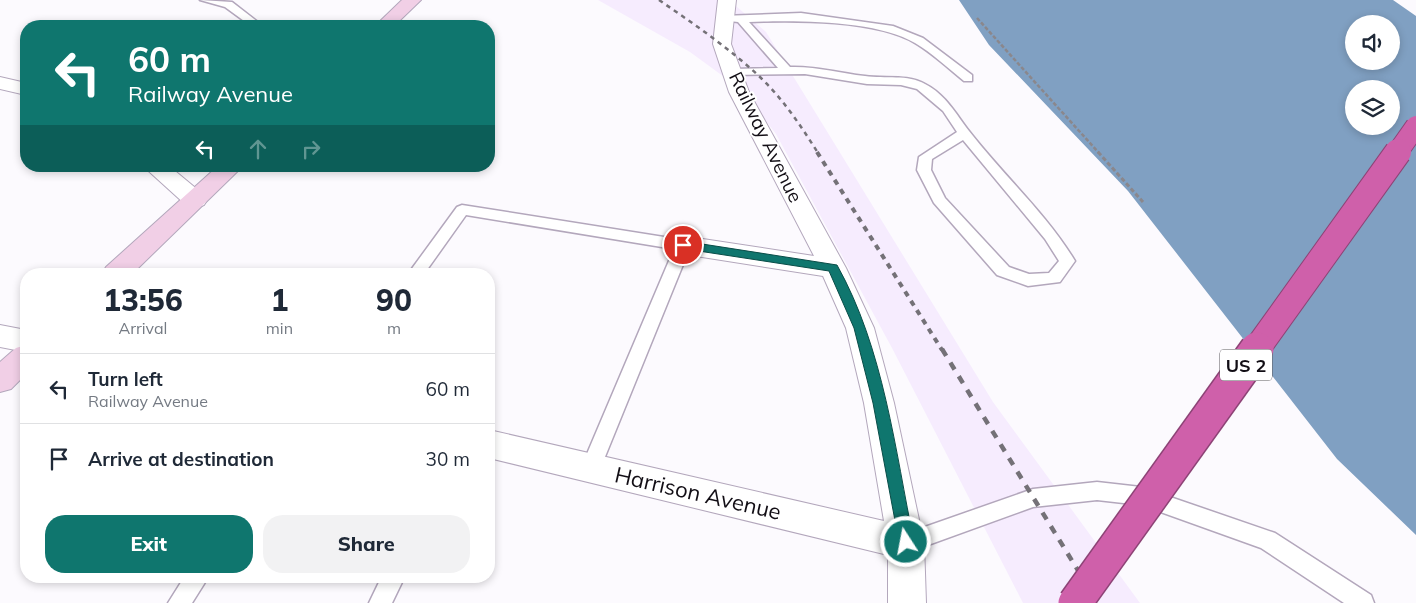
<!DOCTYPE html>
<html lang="en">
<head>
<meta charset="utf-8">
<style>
	:root { --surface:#fff; --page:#f2f2f3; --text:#1f2937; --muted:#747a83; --line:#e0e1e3; --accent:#0f766e }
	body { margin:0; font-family:Mulish,sans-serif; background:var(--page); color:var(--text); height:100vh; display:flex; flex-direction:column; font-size:19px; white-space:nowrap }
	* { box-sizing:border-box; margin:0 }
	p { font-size:16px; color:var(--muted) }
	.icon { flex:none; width:28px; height:28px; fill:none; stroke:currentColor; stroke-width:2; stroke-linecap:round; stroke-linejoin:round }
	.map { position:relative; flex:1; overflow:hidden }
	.side { position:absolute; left:20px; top:268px; width:475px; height:315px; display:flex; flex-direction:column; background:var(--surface); border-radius:20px; box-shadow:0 2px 8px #0003 }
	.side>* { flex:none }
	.hud { position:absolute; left:20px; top:20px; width:475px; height:152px; border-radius:20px; box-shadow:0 2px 8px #0003; background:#0f766e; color:#fff; overflow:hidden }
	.controls { position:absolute; left:1345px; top:15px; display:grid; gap:10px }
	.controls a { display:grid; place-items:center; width:55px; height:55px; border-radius:50%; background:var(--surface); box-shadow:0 2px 8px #0003; font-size:25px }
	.pin { position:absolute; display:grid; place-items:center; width:42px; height:42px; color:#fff; margin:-21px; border:2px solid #fff; border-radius:50%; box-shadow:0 1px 5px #0007 }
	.me { position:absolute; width:55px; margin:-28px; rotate:349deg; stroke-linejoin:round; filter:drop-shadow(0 0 4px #0008) }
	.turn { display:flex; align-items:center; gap:18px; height:105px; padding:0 25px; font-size:22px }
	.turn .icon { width:65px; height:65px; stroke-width:2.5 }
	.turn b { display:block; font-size:35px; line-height:42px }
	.lanes { display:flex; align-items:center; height:48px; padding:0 25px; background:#0003; justify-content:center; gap:25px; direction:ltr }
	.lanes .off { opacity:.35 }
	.eta { display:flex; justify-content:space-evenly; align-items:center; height:85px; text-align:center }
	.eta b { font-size:30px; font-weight:800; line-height:35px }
	.primary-button { display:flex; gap:10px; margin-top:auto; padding:10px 25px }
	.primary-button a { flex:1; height:58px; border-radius:20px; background:var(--accent); color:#fff; font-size:20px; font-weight:800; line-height:58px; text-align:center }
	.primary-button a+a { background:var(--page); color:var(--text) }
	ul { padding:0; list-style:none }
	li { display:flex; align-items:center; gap:15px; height:70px; padding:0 25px; border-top:1px solid var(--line) }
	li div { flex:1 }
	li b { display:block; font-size:19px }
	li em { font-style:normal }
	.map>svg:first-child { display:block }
</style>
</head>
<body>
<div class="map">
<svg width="1416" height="603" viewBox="0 0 1416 603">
	<rect width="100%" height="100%" fill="#fcfafe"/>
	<path fill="#f6ecfe" d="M 598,0 L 729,0 L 766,32 L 993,402 L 1140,603 L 1023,603 L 892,348 L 776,134 L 742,90 L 690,52 Z"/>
	<path fill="#80a0c2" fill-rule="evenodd" d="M 959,0 L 1393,0 L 1416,16 L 1416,535 L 1337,459 L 1128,191 L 989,45 ZM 1354,24 L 1391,24 L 1391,61 L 1354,61 ZM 1354,89 L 1391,89 L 1391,126 L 1354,126 Z"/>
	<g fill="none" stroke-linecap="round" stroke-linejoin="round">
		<defs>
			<path id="lane" d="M 200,0 L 232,2 L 263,26 L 251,26 L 225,7 Z
				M 801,13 L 893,26 L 923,38 L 972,75 L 972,81 L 964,81 C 948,68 932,53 915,43 C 877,20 794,20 749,22 L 790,67 C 815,66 840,73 865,76 C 885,79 908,74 925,84 C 945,94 956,114 969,131 C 1003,175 1046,213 1075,261 L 1060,282 L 1028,286 L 997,275 L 934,203 L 917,170 L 919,157 L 957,132 L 943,111 L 917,89 L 901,85 L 867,84 L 805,74 L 729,75 L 727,73 L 733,69 L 778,68 L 738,22 L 721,20 L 721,16 ZM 963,140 L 1045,239 L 1059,261 L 1049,273 L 1029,274 L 1009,267 L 945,198 L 931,170 L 932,159 Z
				M 462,205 L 683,240 L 688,241 L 691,245 L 598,474 L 591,477 L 584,474 L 581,468 L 674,249 L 466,215 L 424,274 L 408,274 L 457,207 Z
				M 1097,482 L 1141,487 L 1275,533 L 1371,595 L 1374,603 L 1344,603 L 1261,548 L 1141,505 L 1097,500 L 1033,507 L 906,553 L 899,550 L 895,543 L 899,536 L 1033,489 Z
				M 185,576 L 209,576 L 192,603 L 168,603 Z
				M 382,576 L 405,576 L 392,603 L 369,603 Z"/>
			<path id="street" d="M 718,0 L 736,0 L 731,44 L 749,92 L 846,268 L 874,328 L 894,403 L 924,543 L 926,603 L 888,603 L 888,555 L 489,458 L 489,430 L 884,521 L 864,403 L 846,328 L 823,276 L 683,254 L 674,251 L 670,245 L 674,239 L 683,236 L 814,256 L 729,92 L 713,44 Z
				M 0,77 L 26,83 L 26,95 L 0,89 Z
				M 143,166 L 169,166 L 204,195 L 207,200 L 204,205 L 195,208 L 186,205 Z
				M 0,325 L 26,330 L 26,352 L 0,347 Z"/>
			<path id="secondary" d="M 402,0 L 421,0 L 394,26 L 375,26 Z
				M 218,166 L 243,166 L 132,274 L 102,274 L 106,267 Z
				M 26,345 L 26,374 L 11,389 L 0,392 L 0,362 L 16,348 Z"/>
		</defs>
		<use href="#lane" stroke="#b3a7bc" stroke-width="3"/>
		<use href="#street" stroke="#b3a7bc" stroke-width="2"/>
		<use href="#secondary" stroke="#b3a7bc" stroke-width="2"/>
		<path stroke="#8a878c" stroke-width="2.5" stroke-dasharray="4 2" stroke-linecap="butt" d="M 977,18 L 1099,153"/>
		<path stroke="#8a878c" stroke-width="3" stroke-dasharray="4.5 2.5" stroke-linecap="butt" d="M 1098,152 L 1143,202"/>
		<use href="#lane" fill="#fff" fill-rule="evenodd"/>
		<use href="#street" fill="#fff" fill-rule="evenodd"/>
		<use href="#secondary" fill="#f1cfe6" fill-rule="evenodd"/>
		<path stroke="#747177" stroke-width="2.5" stroke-dasharray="4.5 4.5" stroke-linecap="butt" d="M 659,0 C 694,24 729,48 760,77 C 783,99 801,126 818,153"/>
		<path stroke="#747177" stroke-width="4" stroke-dasharray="5.5 5.5" stroke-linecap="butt" d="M 817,152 L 942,350"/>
		<path stroke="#747177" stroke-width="4.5" stroke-dasharray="8 8" stroke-linecap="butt" d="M 942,349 L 1098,603"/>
		<defs>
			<path id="highway-bridge-far2" d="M 1397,153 L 1416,126"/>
			<path id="highway-bridge-far1" d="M 1256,350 L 1398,152"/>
			<path id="highway-bridge" d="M 1075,603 L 1257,349"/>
		</defs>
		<use href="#highway-bridge-far2" stroke="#8d4376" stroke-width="22" stroke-linecap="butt"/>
		<use href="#highway-bridge-far1" stroke="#8d4376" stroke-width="28" stroke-linecap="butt"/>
		<use href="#highway-bridge" stroke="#8d4376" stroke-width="36" stroke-linecap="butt"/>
		<use href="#highway-bridge-far2" stroke="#cf60aa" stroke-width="20"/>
		<use href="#highway-bridge-far1" stroke="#cf60aa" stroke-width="26"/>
		<use href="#highway-bridge" stroke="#cf60aa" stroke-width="33"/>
	</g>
	<path fill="#0f766e" stroke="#0a4d48" d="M 683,241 L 837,265 C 884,349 895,450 914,542 L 912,547 L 906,549 L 901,547 L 899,542 L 873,403 L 854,328 L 829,271 L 679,248 L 679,242 Z"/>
	<g text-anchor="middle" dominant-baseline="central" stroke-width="4" stroke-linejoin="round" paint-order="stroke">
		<rect fill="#fff" stroke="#59565b" stroke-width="1" x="1220" y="349.5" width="52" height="31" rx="4"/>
		<g font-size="18" font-weight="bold" fill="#120e15">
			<text x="1246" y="365">US 2</text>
		</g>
		<g font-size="19" fill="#120e15" stroke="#fff">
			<text transform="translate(766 137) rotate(64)">Railway Avenue</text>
		</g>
		<g font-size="22" fill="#120e15" stroke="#fff">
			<text transform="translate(698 493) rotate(13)">Harrison Avenue</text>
		</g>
	</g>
</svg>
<div class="controls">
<a><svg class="icon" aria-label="sound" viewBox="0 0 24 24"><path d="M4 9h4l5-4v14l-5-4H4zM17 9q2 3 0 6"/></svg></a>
<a><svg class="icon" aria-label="layers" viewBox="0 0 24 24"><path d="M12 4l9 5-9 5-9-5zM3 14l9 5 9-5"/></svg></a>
</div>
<div class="pin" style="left:683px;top:245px;background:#d93025"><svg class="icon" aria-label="arrive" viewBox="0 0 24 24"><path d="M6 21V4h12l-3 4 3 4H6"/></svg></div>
<svg class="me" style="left:906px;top:542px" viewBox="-20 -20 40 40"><circle r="17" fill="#0f766e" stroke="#fff" stroke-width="3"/><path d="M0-11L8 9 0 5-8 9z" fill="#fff"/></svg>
<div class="hud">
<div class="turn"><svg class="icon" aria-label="left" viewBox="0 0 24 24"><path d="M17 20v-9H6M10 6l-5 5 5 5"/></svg><div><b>60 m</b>Railway Avenue</div></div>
<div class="lanes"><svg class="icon" aria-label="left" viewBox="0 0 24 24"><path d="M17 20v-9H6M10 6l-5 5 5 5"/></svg><svg class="icon off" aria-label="ahead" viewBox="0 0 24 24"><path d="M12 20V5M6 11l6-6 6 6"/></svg><svg class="icon off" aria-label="right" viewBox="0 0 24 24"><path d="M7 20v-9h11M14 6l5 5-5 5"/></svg></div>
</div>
<section class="side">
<div class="eta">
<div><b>13:56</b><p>Arrival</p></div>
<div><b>1</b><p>min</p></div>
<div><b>90</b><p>m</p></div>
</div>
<ul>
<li><svg class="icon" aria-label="left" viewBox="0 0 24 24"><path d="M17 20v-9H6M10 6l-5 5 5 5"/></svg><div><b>Turn left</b><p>Railway Avenue</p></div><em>60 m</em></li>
<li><svg class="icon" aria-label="arrive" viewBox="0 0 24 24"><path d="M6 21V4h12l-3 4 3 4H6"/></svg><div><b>Arrive at destination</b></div><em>30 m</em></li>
</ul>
<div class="primary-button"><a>Exit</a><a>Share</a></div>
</section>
</div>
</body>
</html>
